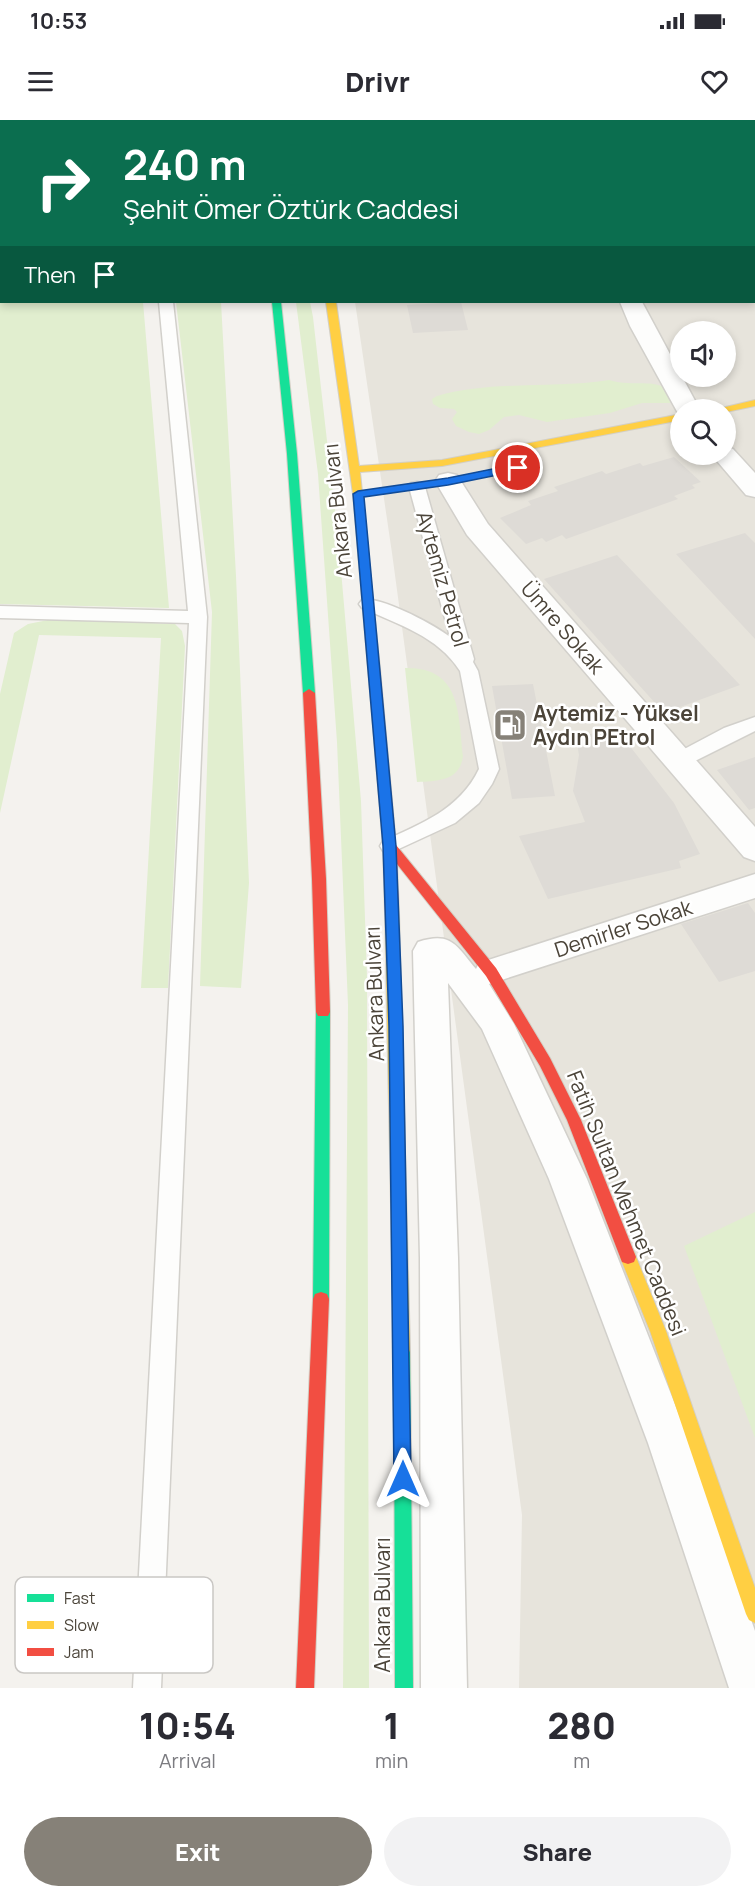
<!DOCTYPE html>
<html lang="en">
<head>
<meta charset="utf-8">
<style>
	:root { --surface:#fff; --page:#f2f2f3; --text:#2b2b33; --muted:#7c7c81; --accent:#868178 }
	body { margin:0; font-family:Manrope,sans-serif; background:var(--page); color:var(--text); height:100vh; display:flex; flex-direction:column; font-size:22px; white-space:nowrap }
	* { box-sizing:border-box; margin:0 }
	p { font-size:20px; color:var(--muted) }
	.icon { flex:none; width:33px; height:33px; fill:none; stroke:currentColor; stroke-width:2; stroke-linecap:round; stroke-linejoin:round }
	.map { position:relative; height:1568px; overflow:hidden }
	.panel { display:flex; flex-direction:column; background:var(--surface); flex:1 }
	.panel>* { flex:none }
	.guide { position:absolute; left:0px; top:0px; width:756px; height:183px; box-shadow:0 3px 9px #0003; background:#0b6e4f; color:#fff; overflow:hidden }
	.fabs { position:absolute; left:670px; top:201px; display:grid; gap:12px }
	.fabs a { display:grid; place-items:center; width:66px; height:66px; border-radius:50%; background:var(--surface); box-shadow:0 3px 9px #0003; font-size:30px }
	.pin { position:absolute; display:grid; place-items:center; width:51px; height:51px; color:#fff; margin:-26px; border:3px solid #fff; border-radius:50%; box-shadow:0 2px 6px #0007 }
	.me { position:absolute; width:66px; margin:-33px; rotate:0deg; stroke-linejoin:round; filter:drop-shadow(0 0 4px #0008) }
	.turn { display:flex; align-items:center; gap:21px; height:126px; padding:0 24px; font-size:27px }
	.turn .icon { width:78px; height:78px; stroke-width:2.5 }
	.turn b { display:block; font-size:42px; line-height:51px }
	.then { display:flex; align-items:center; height:57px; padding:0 24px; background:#0003; gap:12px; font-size:22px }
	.eta { display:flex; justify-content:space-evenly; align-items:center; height:102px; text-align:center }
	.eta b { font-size:36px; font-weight:800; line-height:42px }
	.cta { display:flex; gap:12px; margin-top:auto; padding:12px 24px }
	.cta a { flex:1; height:69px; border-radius:36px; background:var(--accent); color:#fff; font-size:24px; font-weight:800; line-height:69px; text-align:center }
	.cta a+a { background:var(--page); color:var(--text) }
	.status { display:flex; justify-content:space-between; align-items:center; height:42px; padding:0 30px; background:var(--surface); direction:ltr }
	.status svg { height:16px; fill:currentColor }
	header { display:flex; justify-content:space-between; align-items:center; height:78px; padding:0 24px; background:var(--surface); font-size:27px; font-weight:800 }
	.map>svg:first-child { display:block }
</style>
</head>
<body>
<div class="status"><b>10:53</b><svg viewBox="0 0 49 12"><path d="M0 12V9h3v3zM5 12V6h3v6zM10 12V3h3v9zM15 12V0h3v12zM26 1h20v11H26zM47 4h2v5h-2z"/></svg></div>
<header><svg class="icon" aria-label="menu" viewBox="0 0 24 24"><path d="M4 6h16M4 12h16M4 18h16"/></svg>Drivr<svg class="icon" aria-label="heart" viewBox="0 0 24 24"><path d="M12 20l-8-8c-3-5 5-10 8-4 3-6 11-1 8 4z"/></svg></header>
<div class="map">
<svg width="755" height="1568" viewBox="0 0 755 1568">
	<rect width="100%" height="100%" fill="#f4f2ee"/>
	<path fill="#e7e4dc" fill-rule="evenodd" d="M 320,0 L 755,0 L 755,1568 L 519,1568 L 522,1395 L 392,433 L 355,182 L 754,182 L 754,2 ZM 681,212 L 726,212 L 726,256 L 681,256 ZM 681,290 L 726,290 L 726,334 L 681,334 Z"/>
	<path fill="#e1eecf" d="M 0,120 L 2,182 L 143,182 L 169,488 L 0,484 Z
		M 176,182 L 221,182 L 236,456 L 249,763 L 241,868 L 200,866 L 212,492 Z
		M 296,182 L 310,182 L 313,197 L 339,427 L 361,681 L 367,858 L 369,1568 L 343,1568 L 348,885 L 337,622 L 318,354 Z
		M 609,260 C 615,262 622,263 628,263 C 642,264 674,259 670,283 L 642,283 L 610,293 L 547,302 L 519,295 L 504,297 L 489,310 L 479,314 L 469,312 L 456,306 L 452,299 L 457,292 L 454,289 L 440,288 L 433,284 L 432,279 L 437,276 C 493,260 552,269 609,260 Z
		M 53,499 L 175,504 L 182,511 L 185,526 L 168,868 L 141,868 L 161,518 L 39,515 L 0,693 L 0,574 L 14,513 L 28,504 Z
		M 405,548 C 462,547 458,594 463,636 C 460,661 438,661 417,662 Z
		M 755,1092 L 755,1318 L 684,1126 Z"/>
	<path fill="#dedbd6" d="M 461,182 L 468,210 L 413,213 L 407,185 Z
		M 674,337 L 701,362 L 692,365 L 695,368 L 674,376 L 678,379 L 566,419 L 562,415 L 546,422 L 542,418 L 526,424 L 500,398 L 531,385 L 528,381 L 558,371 L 554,367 L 602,351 L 606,354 L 640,343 L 643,346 Z
		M 745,413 L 755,423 L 755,519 L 676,434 Z
		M 617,435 L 740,565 L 664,593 L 544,459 Z
		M 533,564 L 555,676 L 512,679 L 492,566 Z
		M 615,607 L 674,683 L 700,734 L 679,741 L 681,748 L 548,779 L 519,716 L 585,702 L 573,671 L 579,635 L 576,618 Z
		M 755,637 L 755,688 L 749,690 L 717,650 Z
		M 748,783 L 755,793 L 755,851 L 719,862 L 681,804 Z"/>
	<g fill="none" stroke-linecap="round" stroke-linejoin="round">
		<defs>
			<path id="lane" d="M 147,0 L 161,0 L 161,2 L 147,2 Z
				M 0,102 L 2,102 L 2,110 L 0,110 Z
				M 159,182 L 173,182 L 207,497 L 161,1568 L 133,1568 L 189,503 L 0,498 L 0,486 L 188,491 Z
				M 417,362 L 423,363 L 425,367 L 474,539 L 473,542 L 478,551 L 499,649 L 492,664 L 479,683 L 455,703 L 390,733 L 383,731 L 380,726 L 383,721 C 421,704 460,689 479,649 L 460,551 C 438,516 397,504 362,488 L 359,484 L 362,480 C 379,475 435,505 450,517 L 409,367 L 411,363 Z
				M 755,597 L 755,611 L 687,645 L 680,647 L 673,645 L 670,640 L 673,635 L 724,608 Z"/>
			<path id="street" d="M 542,0 L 562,0 L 563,2 L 542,2 Z
				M 623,0 L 643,0 L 644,2 L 623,2 Z
				M 754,133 L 755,133 L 755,147 L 754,147 Z
				M 620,182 L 642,182 L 700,290 L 681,290 L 681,296 L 679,295 L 630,206 Z
				M 726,327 L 733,329 L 755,353 L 755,377 L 746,375 L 711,334 L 726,334 Z
				M 448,353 L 457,355 L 488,404 L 755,707 L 755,741 L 744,737 L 467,415 L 435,361 L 439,355 Z
				M 755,754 L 755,778 L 489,864 L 514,904 L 587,1059 L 690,1323 L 755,1511 L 755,1568 L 729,1568 L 648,1323 L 549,1059 L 482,909 L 448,863 L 458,1138 L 467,1568 L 421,1568 L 420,1138 L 413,831 L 418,822 C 451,811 456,825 476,849 L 479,843 Z"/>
			<path id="fast" d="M 272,182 L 281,182 L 297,334 L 315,573 L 309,577 L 303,573 L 287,334 Z
				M 323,886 L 328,888 L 330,892 L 329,1179 L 327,1184 L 321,1186 L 315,1184 L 313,1179 L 316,892 L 318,888 Z
				M 402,1223 L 408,1225 L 410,1230 L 413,1568 L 395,1568 L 394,1230 L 396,1225 Z"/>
			<path id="slow" d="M 243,0 L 251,0 L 251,2 L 243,2 Z
				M 292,0 L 300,0 L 301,2 L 293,2 Z
				M 326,182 L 336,182 L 359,346 L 442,340 L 681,294 L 681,300 L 442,346 L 360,352 L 380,549 L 374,553 L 368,549 L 353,374 Z
				M 755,280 L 755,286 L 726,292 L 726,290 L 713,290 Z
				M 392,788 L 397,789 L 399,793 L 410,1230 L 408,1235 L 402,1237 L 396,1235 L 394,1230 L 385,793 L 387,789 Z
				M 628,1130 L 634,1132 L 666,1211 L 755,1468 L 755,1503 L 749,1500 L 746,1494 L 650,1211 L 620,1137 L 622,1132 Z"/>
			<path id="jam" d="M 374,545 L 380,549 L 396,725 L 496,848 L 550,938 L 581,1000 L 636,1137 L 634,1142 L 628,1144 L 622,1142 L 567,1000 L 540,946 L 486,856 L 397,744 L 399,793 L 397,797 L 387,797 L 385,793 L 383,726 L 368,549 Z
				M 309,569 L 315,573 L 326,759 L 330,892 L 328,896 L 318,896 L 316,892 L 312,759 L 303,573 Z
				M 321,1172 L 327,1174 L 329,1179 L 314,1568 L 296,1568 L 313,1179 L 315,1174 Z"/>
		</defs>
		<use href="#lane" stroke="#d2d0cb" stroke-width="3"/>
		<use href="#street" stroke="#d2d0cb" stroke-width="3"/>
		<use href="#fast" stroke="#d3cfc5" stroke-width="2"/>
		<use href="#slow" stroke="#d3cfc5" stroke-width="2"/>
		<use href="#jam" stroke="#d3cfc5" stroke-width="2"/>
		<use href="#lane" fill="#fdfdfc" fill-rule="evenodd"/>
		<use href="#street" fill="#fdfdfc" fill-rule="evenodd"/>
		<use href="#fast" fill="#16e098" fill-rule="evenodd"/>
		<use href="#slow" fill="#ffcf43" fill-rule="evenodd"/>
		<use href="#jam" fill="#f24e42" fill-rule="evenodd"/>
	</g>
	<path fill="#1a73e8" stroke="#114b97" stroke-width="1.5" d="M 518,344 L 524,348 L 522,350 L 448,365 L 364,377 L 396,726 L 403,906 L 411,1359 L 409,1364 L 403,1367 L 396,1364 L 394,1359 L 389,906 L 383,726 L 353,374 L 358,371 L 448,358 Z"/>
	<defs>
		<symbol id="fuel-square" viewBox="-11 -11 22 22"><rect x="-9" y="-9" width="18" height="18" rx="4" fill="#868178" stroke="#fff"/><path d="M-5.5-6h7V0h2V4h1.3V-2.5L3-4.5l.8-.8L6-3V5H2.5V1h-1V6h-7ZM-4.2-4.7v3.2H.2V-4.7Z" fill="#fff"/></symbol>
	</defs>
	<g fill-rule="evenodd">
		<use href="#fuel-square" x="491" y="586" width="38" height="38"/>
	</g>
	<g text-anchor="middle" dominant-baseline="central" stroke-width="5" stroke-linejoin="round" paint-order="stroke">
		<g font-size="21" fill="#4b4439" stroke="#fff">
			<text transform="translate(337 391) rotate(-96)">Ankara Bulvarı</text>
			<text transform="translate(443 459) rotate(74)">Aytemiz Petrol</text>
			<text transform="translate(563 507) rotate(49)">Ümre Sokak</text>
			<text transform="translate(623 808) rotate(-18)">Demirler Sokak</text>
			<text transform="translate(374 874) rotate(-92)">Ankara Bulvarı</text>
			<text transform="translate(627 1083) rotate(68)">Fatih Sultan Mehmet Caddesi</text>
			<text transform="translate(382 1485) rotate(-90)">Ankara Bulvarı</text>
		</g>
		<g font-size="21" font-weight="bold" fill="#4b4439" stroke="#fff" text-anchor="start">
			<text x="533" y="593">Aytemiz - Yüksel<tspan x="533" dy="24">Aydın PEtrol</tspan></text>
		</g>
	</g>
	<rect x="15" y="1457" width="198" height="96" rx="9" fill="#fff" stroke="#c9c7c4" stroke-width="1.5"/>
	<rect x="27" y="1474" width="27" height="8" fill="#16e098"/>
	<rect x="27" y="1501" width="27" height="8" fill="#ffcf43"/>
	<rect x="27" y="1528" width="27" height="8" fill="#f24e42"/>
	<g font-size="16" fill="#4b4439">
		<text x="64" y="1484">Fast</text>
		<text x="64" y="1511">Slow</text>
		<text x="64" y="1538">Jam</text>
	</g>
</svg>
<div class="fabs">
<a><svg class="icon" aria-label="sound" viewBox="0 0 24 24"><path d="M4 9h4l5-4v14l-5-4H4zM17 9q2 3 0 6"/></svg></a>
<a><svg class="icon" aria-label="search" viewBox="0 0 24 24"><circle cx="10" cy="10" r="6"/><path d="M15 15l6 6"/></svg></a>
</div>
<div class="pin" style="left:518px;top:348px;background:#d93025"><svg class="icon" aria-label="arrive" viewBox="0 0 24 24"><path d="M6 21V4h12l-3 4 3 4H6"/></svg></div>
<svg class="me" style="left:403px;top:1359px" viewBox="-20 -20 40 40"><path d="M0-17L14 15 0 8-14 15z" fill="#1a73e8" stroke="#fff" stroke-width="4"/></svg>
<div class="guide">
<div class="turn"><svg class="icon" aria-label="right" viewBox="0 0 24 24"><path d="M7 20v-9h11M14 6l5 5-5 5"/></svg><div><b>240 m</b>Şehit Ömer Öztürk Caddesi</div></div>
<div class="then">Then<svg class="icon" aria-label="arrive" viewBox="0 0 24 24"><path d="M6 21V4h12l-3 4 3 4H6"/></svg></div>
</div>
</div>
<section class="panel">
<div class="eta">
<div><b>10:54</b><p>Arrival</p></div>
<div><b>1</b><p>min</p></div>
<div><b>280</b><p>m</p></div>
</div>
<div class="cta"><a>Exit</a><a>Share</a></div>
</section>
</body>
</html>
